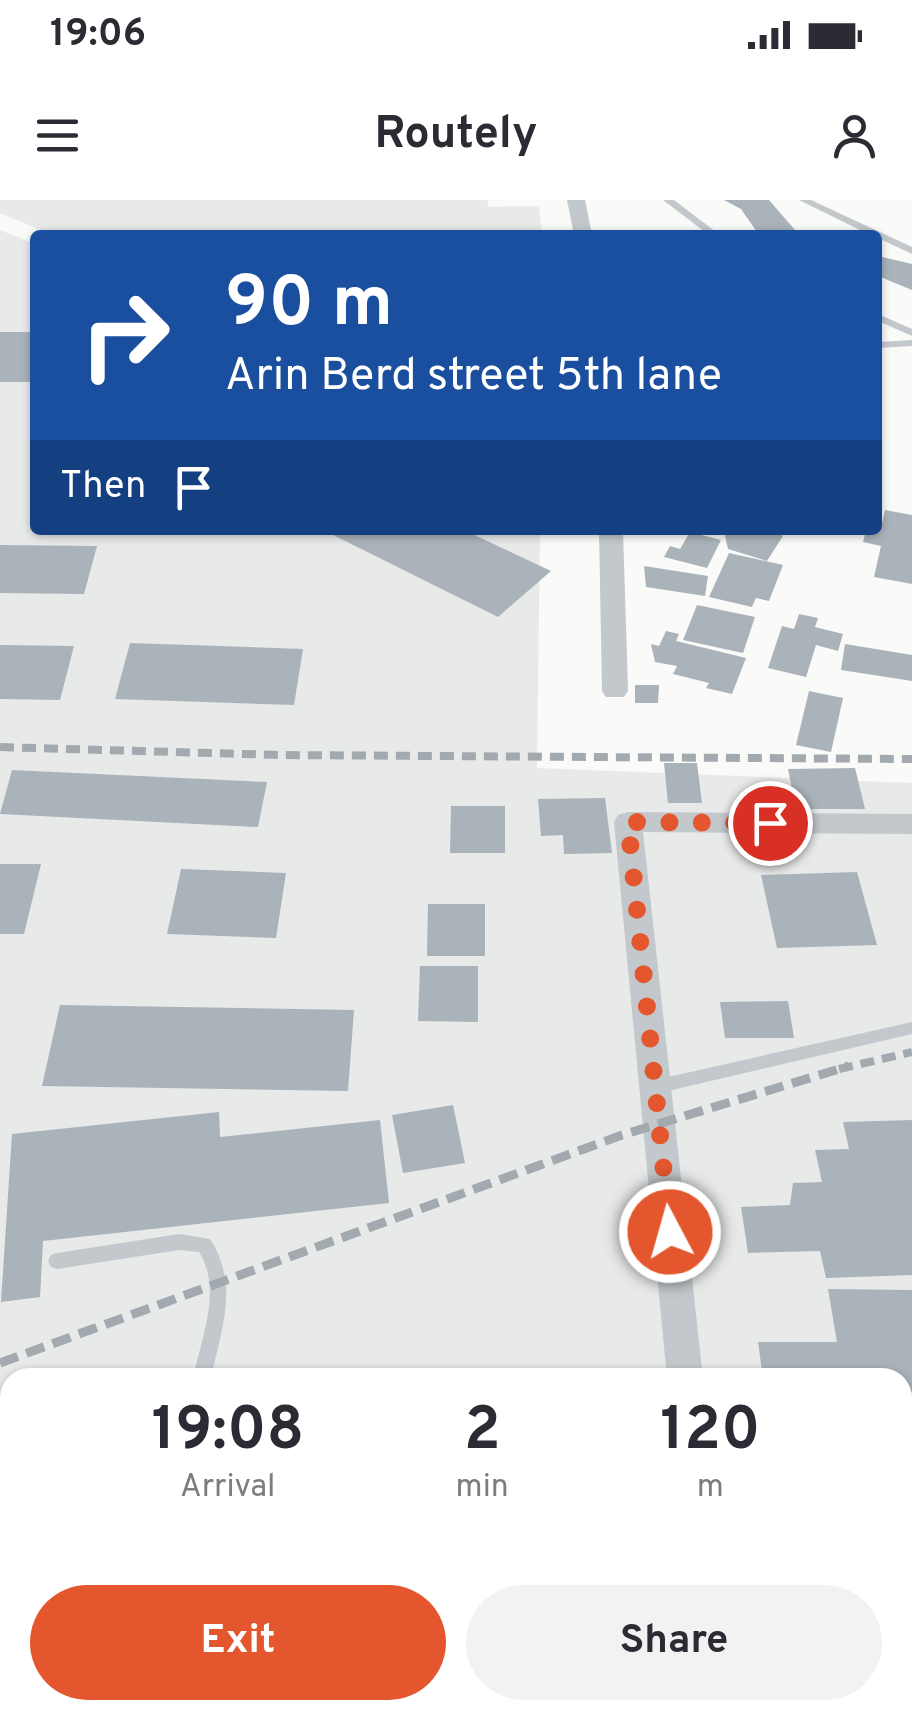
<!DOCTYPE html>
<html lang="en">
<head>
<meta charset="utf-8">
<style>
	:root { --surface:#fff; --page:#f2f2f3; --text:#2b2b33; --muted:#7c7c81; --accent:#e4572e }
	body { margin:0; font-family:Overpass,sans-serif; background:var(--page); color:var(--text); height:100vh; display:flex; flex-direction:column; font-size:38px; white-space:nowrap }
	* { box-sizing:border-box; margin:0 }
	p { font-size:32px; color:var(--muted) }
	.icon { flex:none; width:55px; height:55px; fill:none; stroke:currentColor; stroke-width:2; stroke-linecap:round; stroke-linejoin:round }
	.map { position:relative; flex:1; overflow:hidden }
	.drawer { position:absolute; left:0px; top:1168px; width:912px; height:352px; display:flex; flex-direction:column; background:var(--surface); border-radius:30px 30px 0 0; box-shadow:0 2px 8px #0004 }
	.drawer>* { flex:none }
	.banner { position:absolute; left:30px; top:30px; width:852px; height:305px; border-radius:10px; box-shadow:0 2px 8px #0004; background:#1a4fa0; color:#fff; overflow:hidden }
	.pin { position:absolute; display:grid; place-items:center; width:85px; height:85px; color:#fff; margin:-42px; border:5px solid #fff; border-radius:50%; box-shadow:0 2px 10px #0007 }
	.me { position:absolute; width:110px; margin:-55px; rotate:354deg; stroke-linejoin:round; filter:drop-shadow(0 0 8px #0008) }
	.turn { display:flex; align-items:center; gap:35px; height:210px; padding:0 30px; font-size:45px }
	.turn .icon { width:130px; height:130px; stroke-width:2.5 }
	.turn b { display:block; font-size:70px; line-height:85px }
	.then { display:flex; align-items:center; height:95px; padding:0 30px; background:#0003; gap:20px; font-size:38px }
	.eta { display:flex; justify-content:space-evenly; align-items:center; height:170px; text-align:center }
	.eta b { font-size:60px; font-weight:700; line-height:70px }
	.primary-button { display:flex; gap:20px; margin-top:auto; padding:20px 30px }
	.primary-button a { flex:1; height:115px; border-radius:60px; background:var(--accent); color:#fff; font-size:40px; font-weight:700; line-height:115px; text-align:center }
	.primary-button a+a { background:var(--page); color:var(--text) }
	.status { display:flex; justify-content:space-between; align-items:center; height:70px; padding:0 50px; background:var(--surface); direction:ltr }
	.status svg { height:28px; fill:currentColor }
	header { display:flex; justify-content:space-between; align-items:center; height:130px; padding:0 30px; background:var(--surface); font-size:45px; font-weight:700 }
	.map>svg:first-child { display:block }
</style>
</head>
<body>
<div class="status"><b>19:06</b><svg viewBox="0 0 49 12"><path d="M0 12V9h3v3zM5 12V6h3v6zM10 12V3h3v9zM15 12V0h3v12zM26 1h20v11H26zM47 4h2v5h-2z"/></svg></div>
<header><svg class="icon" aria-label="menu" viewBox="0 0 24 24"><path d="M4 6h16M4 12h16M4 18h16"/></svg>Routely<svg class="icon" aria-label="person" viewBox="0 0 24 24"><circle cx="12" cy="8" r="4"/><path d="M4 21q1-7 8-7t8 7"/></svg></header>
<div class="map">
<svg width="912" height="1518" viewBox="0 0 912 1518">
	<rect width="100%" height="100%" fill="#fafaf8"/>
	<path fill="#e8e9e9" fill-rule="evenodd" d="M 0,0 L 487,0 L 489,7 L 539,6 L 542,35 L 53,35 L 0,13 Z
		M 0,30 L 35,44 L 35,330 L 540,330 L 537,568 L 912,583 L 912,1518 L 0,1518 ZM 10,1178 L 902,1178 L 902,1510 L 10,1510 Z"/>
	<path fill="#aab3b9" d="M 724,0 L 769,0 L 795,30 L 805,35 L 759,35 L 741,9 Z
		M 878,56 L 912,64 L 912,90 L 878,76 Z
		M 0,132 L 35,132 L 35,182 L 0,182 Z
		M 885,310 L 912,315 L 912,384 L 874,377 L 881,346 L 863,342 L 866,330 L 881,328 Z
		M 323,330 L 464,330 L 551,371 L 498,417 Z
		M 729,330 L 774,330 L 783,336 L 767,361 L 728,349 L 725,336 Z
		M 690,332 L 721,340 L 707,368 L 664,357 L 670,346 L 680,349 Z
		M 0,345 L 97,346 L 84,394 L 0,393 Z
		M 729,353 L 783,365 L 769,401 L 756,398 L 752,407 L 709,397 Z
		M 644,366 L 708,376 L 705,396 L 646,387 Z
		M 697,405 L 755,417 L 743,453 L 683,440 Z
		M 799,414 L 818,418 L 815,427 L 843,434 L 838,451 L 816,445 L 806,477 L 768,468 L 782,426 L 794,429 Z
		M 666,431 L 679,434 L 676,441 L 746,458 L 732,494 L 706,488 L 709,483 L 673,474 L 677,466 L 655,462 L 651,444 L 659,446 Z
		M 130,443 L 303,449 L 294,505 L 115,499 Z
		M 845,444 L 912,455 L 912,481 L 841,470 Z
		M 0,445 L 74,446 L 60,500 L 0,499 Z
		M 635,485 L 659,485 L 658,503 L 635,503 Z
		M 809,491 L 843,498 L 831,552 L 796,545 Z
		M 664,563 L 697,563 L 702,603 L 668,603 Z
		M 855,568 L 865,609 L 796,609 L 788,569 Z
		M 12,570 L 267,582 L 258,627 L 0,614 Z
		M 605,598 L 612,653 L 564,654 L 563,635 L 541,636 L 538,599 Z
		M 451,606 L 505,606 L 505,653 L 450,653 Z
		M 0,664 L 41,664 L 24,734 L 0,734 Z
		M 181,669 L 286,673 L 276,738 L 167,734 Z
		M 857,672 L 877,745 L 777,748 L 761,675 Z
		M 428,704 L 485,704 L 485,756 L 427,756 Z
		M 420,766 L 478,766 L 478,822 L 418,821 Z
		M 788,801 L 794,838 L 725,838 L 720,802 Z
		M 60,805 L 354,810 L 348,891 L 42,886 Z
		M 453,905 L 465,963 L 403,973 L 392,915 Z
		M 219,912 L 220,937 L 380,920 L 389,1003 L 43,1041 L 40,1097 L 1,1102 L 12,934 Z
		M 912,920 L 912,1075 L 826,1078 L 820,1051 L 748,1053 L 741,1007 L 790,1005 L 793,983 L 822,982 L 815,950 L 849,949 L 843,922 Z
		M 828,1089 L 912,1090 L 912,1192 L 902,1192 L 902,1178 L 763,1178 L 758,1142 L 837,1142 Z
		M 0,1320 L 10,1321 L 10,1462 L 0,1461 Z
		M 427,1510 L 550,1510 L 550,1518 L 427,1518 Z"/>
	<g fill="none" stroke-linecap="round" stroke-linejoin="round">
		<path fill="#c3c8cc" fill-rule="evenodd" d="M 663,0 L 674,0 L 720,35 L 709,35 Z
			M 799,0 L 811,0 L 912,47 L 912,54 L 878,38 L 878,35 L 870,35 Z
			M 878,114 L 912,129 L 912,136 L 878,121 Z
			M 912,140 L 912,146 L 878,148 L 878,142 Z
			M 912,822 L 912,834 L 655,894 L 649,892 L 647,887 L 649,882 L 655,880 Z
			M 179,1034 L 210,1039 C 240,1085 221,1129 211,1178 L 193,1178 C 201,1139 223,1089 199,1052 L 179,1050 L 57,1069 L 51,1067 L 48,1061 L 51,1055 L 57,1053 Z"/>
		<path fill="#c3c8cc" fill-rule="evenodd" d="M 567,0 L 585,0 L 592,35 L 574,35 Z
			M 599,330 L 623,330 L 628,491 L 624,497 L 606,497 L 602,491 Z
			M 628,612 L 912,614 L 912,634 L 643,632 L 703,1178 L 667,1178 L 614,622 L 618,615 Z
			M 902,1212 L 912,1212 L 912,1248 L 902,1248 Z
			M 0,1255 L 10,1256 L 10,1294 L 0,1293 Z"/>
		<path stroke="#a2aab0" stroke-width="8" stroke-dasharray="14 8" stroke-linecap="butt" d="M 0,547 L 278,555 L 912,559
			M 839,869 L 912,852"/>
		<path stroke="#a2aab0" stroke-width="9" stroke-dasharray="19 9" stroke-linecap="butt" d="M 0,1163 L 622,935 L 849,866
			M 0,1217 L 10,1218
			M 902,1271 L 912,1271"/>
	</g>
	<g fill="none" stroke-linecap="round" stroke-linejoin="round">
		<path stroke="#e4572e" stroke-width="18" stroke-dasharray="0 32.4" d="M 670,1032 L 628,622 L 770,623"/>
	</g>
</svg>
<div class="pin" style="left:770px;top:623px;background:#d93025"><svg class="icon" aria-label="arrive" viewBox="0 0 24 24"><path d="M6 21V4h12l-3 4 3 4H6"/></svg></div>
<svg class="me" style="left:670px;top:1032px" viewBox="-20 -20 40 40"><circle r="17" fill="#e4572e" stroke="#fff" stroke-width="3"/><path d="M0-11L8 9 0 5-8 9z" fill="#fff"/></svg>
<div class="banner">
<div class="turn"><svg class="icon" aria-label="right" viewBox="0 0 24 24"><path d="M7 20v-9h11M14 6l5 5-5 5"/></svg><div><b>90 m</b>Arin Berd street 5th lane</div></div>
<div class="then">Then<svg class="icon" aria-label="arrive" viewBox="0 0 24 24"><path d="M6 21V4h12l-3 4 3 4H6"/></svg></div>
</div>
<section class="drawer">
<div class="eta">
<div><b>19:08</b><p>Arrival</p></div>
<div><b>2</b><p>min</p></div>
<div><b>120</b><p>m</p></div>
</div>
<div class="primary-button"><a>Exit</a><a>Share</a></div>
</section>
</div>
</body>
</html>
